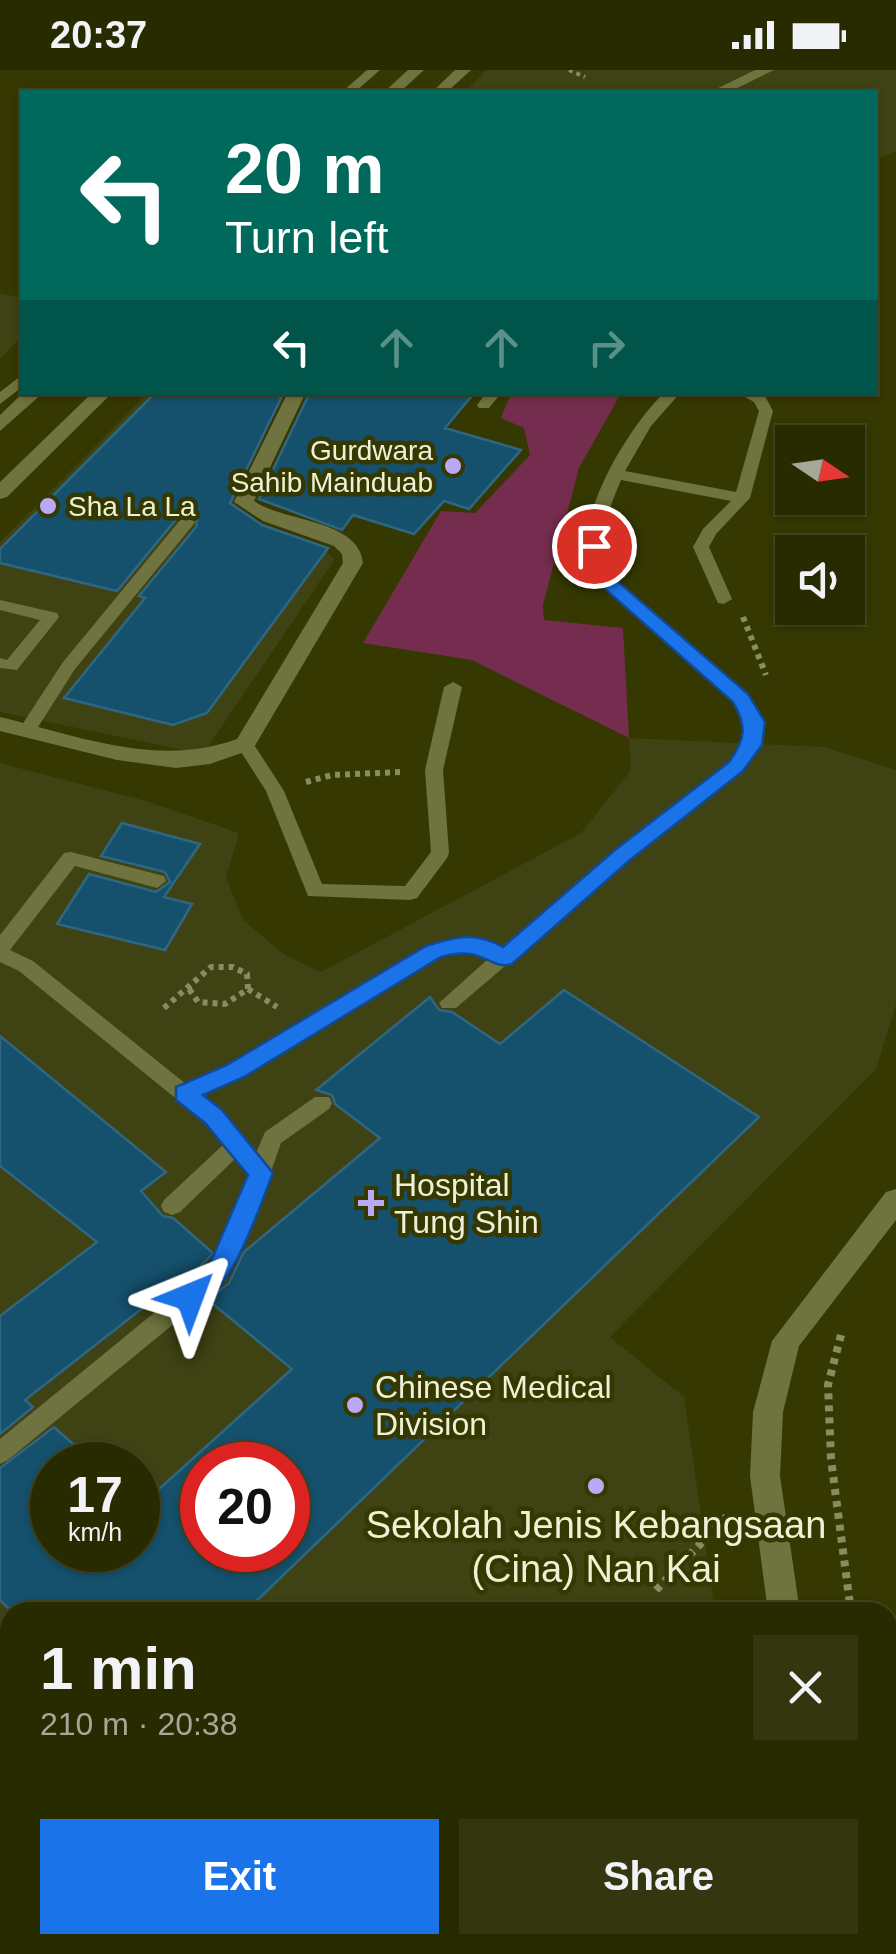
<!DOCTYPE html>
<html lang="en">
<head>
<meta charset="utf-8">
<style>
	:root { --surface:#282a00; --page:#34360f; --text:#f1f3f6; --muted:#a5a799; --line:#444622; --accent:#1a73e8 }
	body { margin:0; font-family:Arial,sans-serif; background:var(--page); color:var(--text); height:100vh; display:flex; flex-direction:column; font-size:38px; white-space:nowrap }
	* { box-sizing:border-box; margin:0 }
	p { font-size:32px; color:var(--muted) }
	.icon { flex:none; width:55px; height:55px; fill:none; stroke:currentColor; stroke-width:2; stroke-linecap:round; stroke-linejoin:round }
	.map { position:relative; flex:1; overflow:hidden }
	.side { position:absolute; left:0px; top:1532px; width:898px; height:352px; display:flex; flex-direction:column; background:var(--surface); border-radius:30px 30px 0 0; box-shadow:0 2px 8px #0004,0 0 0 2px var(--line) }
	.side>* { flex:none }
	.hud { position:absolute; left:20px; top:20px; width:858px; height:305px; border-radius:0px; box-shadow:0 2px 8px #0004,0 0 0 2px var(--line); background:#00695c; color:#fff; overflow:hidden }
	.needle { width:65px; rotate:103deg }
	.controls { position:absolute; left:775px; top:355px; display:grid; gap:20px }
	.controls a { display:grid; place-items:center; width:90px; height:90px; border-radius:0px; background:var(--surface); box-shadow:0 2px 8px #0004,0 0 0 2px var(--line); font-size:50px }
	.speed { position:absolute; left:30px; top:1372px; display:flex; gap:20px; font-size:50px; font-weight:700; text-align:center }
	.speed>* { display:grid; place-content:center; width:130px; height:130px; border-radius:50%; background:var(--surface); box-shadow:0 2px 8px #0004,0 0 0 2px var(--line); line-height:1 }
	.speed small { font-size:25px; font-weight:400 }
	.speed .limit { border:15px solid #d22; background:#fff; color:#111 }
	.pin { position:absolute; display:grid; place-items:center; width:85px; height:85px; color:#fff; margin:-42px; border:5px solid #fff; border-radius:50%; box-shadow:0 2px 10px #0007 }
	.me { position:absolute; width:110px; margin:-55px; rotate:44deg; stroke-linejoin:round; filter:drop-shadow(0 0 8px #0008) }
	.turn { display:flex; align-items:center; gap:35px; height:210px; padding:0 40px; font-size:45px }
	.turn .icon { width:130px; height:130px; stroke-width:2.5 }
	.turn b { display:block; font-size:70px; line-height:85px }
	.lanes { display:flex; align-items:center; height:95px; padding:0 40px; background:#0003; justify-content:center; gap:50px; direction:ltr }
	.lanes .off { opacity:.35 }
	.round { display:grid; place-items:center; flex:none; width:105px; height:105px; border-radius:0px; background:var(--page) }
	.summary { display:flex; align-items:center; justify-content:space-between; height:170px; padding:0 40px }
	h1 { font-size:60px; font-weight:700; line-height:75px }
	.action { display:flex; gap:20px; margin-top:auto; padding:20px 40px }
	.action a { flex:1; height:115px; border-radius:0px; background:var(--accent); color:#fff; font-size:40px; font-weight:700; line-height:115px; text-align:center }
	.action a+a { background:var(--page); color:var(--text) }
	.status { display:flex; justify-content:space-between; align-items:center; height:70px; padding:0 50px; background:var(--surface); direction:ltr }
	.status svg { height:28px; fill:currentColor }
	.map>svg:first-child { display:block }
</style>
</head>
<body>
<div class="status"><b>20:37</b><svg viewBox="0 0 49 12"><path d="M0 12V9h3v3zM5 12V6h3v6zM10 12V3h3v9zM15 12V0h3v12zM26 1h20v11H26zM47 4h2v5h-2z"/></svg></div>
<div class="map">
<svg width="896" height="1884" viewBox="0 0 896 1884">
	<rect width="100%" height="100%" fill="#353800"/>
	<path fill="#3f4213" fill-rule="evenodd" d="M 487,0 L 896,0 L 896,81 L 875,91 L 875,22 L 465,22 Z
		M 0,223 L 22,228 L 22,266 L 0,289 Z
		M 148,323 L 284,323 L 230,439 L 324,480 L 335,489 L 203,684 L 0,642 L 0,472 Z
		M 629,668 L 824,677 L 896,700 L 896,934 L 876,999 L 610,1267 L 684,1327 L 715,1542 L 10,1542 L 10,1875 L 786,1875 L 788,1884 L 0,1884 L 0,693 L 146,731 L 239,763 L 226,807 L 243,850 L 285,885 L 321,902 L 581,763 L 631,700 ZM 52,1395 L 138,1395 L 138,1480 L 52,1480 ZM 202,1395 L 288,1395 L 288,1480 L 202,1480 Z"/>
	<path fill="#752d4f" d="M 511,323 L 621,323 L 579,398 L 543,535 L 544,550 L 623,558 L 629,668 L 472,590 L 363,573 L 441,441 L 475,443 L 530,385 L 524,358 L 501,348 Z
		M 10,1862 L 10,1875 L 487,1875 L 487,1884 L 0,1884 L 0,1867 Z"/>
	<path fill="#15506c" stroke="#2f6783" stroke-width="2.5" fill-rule="evenodd" d="M 156,322 L 284,322 L 230,433 L 262,455 L 328,478 L 207,643 L 173,655 L 64,628 L 145,528 L 139,526 L 196,457 L 197,449 L 186,443 L 178,447 L 117,521 L 0,493 L 0,479 Z
		M 310,322 L 475,322 L 445,358 L 521,380 L 469,439 L 444,431 L 414,464 L 353,445 L 342,460 L 259,429 Z
		M 122,753 L 200,774 L 164,827 L 192,834 L 165,880 L 57,854 L 89,804 L 156,822 L 170,812 L 165,802 L 101,786 Z
		M 564,920 L 759,1047 L 245,1542 L 12,1542 L 0,1530 L 0,1398 L 54,1357 L 97,1395 L 52,1395 L 52,1480 L 138,1480 L 138,1438 L 292,1299 L 208,1230 L 229,1213 L 244,1182 L 380,1068 L 335,1034 L 332,1025 L 316,1020 L 430,927 L 439,940 L 452,942 L 500,974 ZM 202,1395 L 288,1395 L 288,1480 L 202,1480 Z
		M 0,966 L 166,1102 L 141,1121 L 163,1146 L 173,1148 L 213,1183 L 186,1212 L 181,1208 L 25,1330 L 33,1337 L 0,1364 L 0,1246 L 97,1172 L 0,1096 Z"/>
	<g fill="none" stroke-linecap="round" stroke-linejoin="round">
		<path stroke="#898c61" stroke-width="4" stroke-dasharray="4 4" stroke-linecap="butt" d="M 569,0 L 585,7"/>
		<path stroke="#898c61" stroke-width="6" stroke-dasharray="5 5" stroke-linecap="butt" d="M 743,547 L 766,605
			M 306,712 L 332,705 L 402,702
			M 248,919 L 277,937
			M 164,938 L 211,897 L 233,897 L 247,904 L 248,919 L 225,934 L 198,932 L 189,919"/>
		<path stroke="#898c61" stroke-width="8" stroke-dasharray="6 6" stroke-linecap="butt" d="M 841,1265 L 828,1315 L 831,1389 L 851,1542
			M 656,1520 L 728,1445
			M 888,1713 L 896,1744"/>
		<path fill="#6e733f" fill-rule="evenodd" d="M 367,0 L 380,0 L 355,22 L 342,22 Z
			M 22,305 L 22,317 L 0,334 L 0,322 Z
			M 487,322 L 502,322 L 489,338 L 479,338 L 477,335 Z
			M 665,322 L 681,322 L 651,356 L 625,401 L 736,422 L 759,341 L 754,332 L 736,322 L 765,326 L 773,341 L 750,428 L 716,464 L 709,477 L 732,529 L 724,534 L 718,533 L 693,477 L 703,459 L 731,431 L 621,410 C 608,441 591,481 616,511 L 747,624 L 764,652 L 761,675 L 742,701 L 629,790 L 456,938 L 442,938 L 439,933 L 488,889 L 470,883 L 441,887 L 243,1007 L 201,1025 L 220,1041 L 256,1083 L 265,1062 L 315,1027 L 329,1027 L 332,1033 L 329,1039 L 281,1073 L 248,1167 L 226,1211 L 8,1390 L 0,1394 L 0,1369 L 210,1197 L 226,1167 L 249,1103 L 236,1088 L 180,1142 L 172,1145 L 164,1142 L 161,1136 L 164,1130 L 224,1074 L 206,1053 L 19,901 L 0,892 L 0,865 L 64,783 L 71,782 L 164,806 L 166,811 L 157,818 L 75,796 L 10,880 L 33,891 L 186,1014 L 229,995 L 427,877 L 470,869 L 500,878 L 615,780 L 730,693 C 748,668 750,659 734,631 L 604,517 C 599,512 593,505 590,498 C 570,451 631,353 665,322 Z
			M 187,447 L 195,452 L 193,455 L 75,599 L 33,665 L 21,665 L 18,661 L 63,592 L 181,449 Z
			M 0,530 L 57,543 L 59,547 L 17,600 L 0,598 L 0,588 L 7,590 L 40,550 L 0,540 Z
			M 453,612 L 462,617 L 443,700 L 449,783 L 447,788 L 417,828 L 410,830 L 308,826 L 266,721 L 236,674 L 239,670 L 251,670 L 284,721 L 322,814 L 405,816 L 431,782 L 425,700 L 444,617 Z
			M 426,1875 L 454,1875 L 454,1884 L 426,1884 Z"/>
		<path fill="#6e733f" fill-rule="evenodd" d="M 755,0 L 774,0 L 729,22 L 710,22 Z
			M 288,322 L 306,322 L 254,431 C 283,452 359,449 363,493 L 253,679 L 210,694 L 176,698 L 117,690 L 0,661 L 0,647 C 78,666 158,698 237,669 L 343,493 L 342,484 L 334,476 L 263,451 L 234,432 Z
			M 896,1119 L 896,1150 L 799,1276 L 783,1342 L 780,1406 L 800,1542 L 768,1542 L 750,1406 L 753,1342 L 772,1271 L 886,1122 Z
			M 888,1860 L 896,1869 L 896,1884 L 866,1884 L 863,1875 L 888,1875 Z"/>
		<path fill="#6e733f" fill-rule="evenodd" d="M 408,0 L 424,0 L 400,22 L 384,22 Z
			M 455,0 L 471,0 L 447,22 L 432,22 Z
			M 24,322 L 44,322 L 0,361 L 0,345 Z
			M 93,322 L 113,322 L 7,427 L 0,429 L 0,412 Z"/>
	</g>
	<path fill="#1a73e8" stroke="#114b97" stroke-width="2.5" d="M 587,472 L 600,472 L 606,497 L 617,511 L 748,624 L 765,652 L 762,675 L 743,701 L 630,790 L 512,894 C 489,901 484,874 441,887 L 244,1007 L 203,1025 L 222,1040 L 273,1103 C 260,1134 225,1250 181,1234 L 178,1227 L 208,1198 L 248,1105 L 205,1053 L 176,1030 L 176,1017 L 227,995 L 426,876 C 455,867 475,861 503,877 L 615,780 L 729,692 C 746,669 747,656 733,632 L 604,518 L 588,497 Z"/>
	<g fill="#baaaf6" stroke="#353800" stroke-width="4">
		<circle cx="453" cy="396" r="10"/>
		<circle cx="48" cy="436" r="10"/>
		<path d="M366 1118h10v10h10v10h-10v10h-10v-10h-10v-10h10z"/>
		<circle cx="355" cy="1335" r="10"/>
		<circle cx="596" cy="1416" r="10"/>
	</g>
	<g text-anchor="middle" dominant-baseline="central" stroke-width="9" stroke-linejoin="round" paint-order="stroke">
		<g font-size="28" fill="#edf1d5" stroke="#353800" text-anchor="end">
			<text x="433" y="380">Gurdwara<tspan x="433" dy="32">Sahib Mainduab</tspan></text>
			<text x="68" y="436" text-anchor="start">Sha La La</text>
		</g>
		<g font-size="32" fill="#edf1d5" stroke="#353800" text-anchor="start">
			<text x="394" y="1115">Hospital<tspan x="394" dy="37">Tung Shin</tspan></text>
			<text x="375" y="1317">Chinese Medical<tspan x="375" dy="37">Division</tspan></text>
		</g>
		<g font-size="38" fill="#edf1d5" stroke="#353800">
			<text x="596" y="1455">Sekolah Jenis Kebangsaan<tspan x="596" dy="44">(Cina) Nan Kai</tspan></text>
		</g>
	</g>
</svg>
<div class="controls">
<a><svg class="needle" viewBox="-14 -14 28 28"><path d="M0-13l5 13h-10z" fill="#e53935"/><path d="M0 13l5-13h-10z" fill="#a5a799"/></svg></a>
<a><svg class="icon" aria-label="sound" viewBox="0 0 24 24"><path d="M4 9h4l5-4v14l-5-4H4zM17 9q2 3 0 6"/></svg></a>
</div>
<div class="speed"><div>17<small>km/h</small></div><div class="limit">20</div></div>
<div class="pin" style="left:594px;top:476px;background:#d93025"><svg class="icon" aria-label="arrive" viewBox="0 0 24 24"><path d="M6 21V4h12l-3 4 3 4H6"/></svg></div>
<svg class="me" style="left:190px;top:1227px" viewBox="-20 -20 40 40"><path d="M0-17L14 15 0 8-14 15z" fill="#1a73e8" stroke="#fff" stroke-width="4"/></svg>
<div class="hud">
<div class="turn"><svg class="icon" aria-label="left" viewBox="0 0 24 24"><path d="M17 20v-9H6M10 6l-5 5 5 5"/></svg><div><b>20 m</b>Turn left</div></div>
<div class="lanes"><svg class="icon" aria-label="left" viewBox="0 0 24 24"><path d="M17 20v-9H6M10 6l-5 5 5 5"/></svg><svg class="icon off" aria-label="ahead" viewBox="0 0 24 24"><path d="M12 20V5M6 11l6-6 6 6"/></svg><svg class="icon off" aria-label="ahead" viewBox="0 0 24 24"><path d="M12 20V5M6 11l6-6 6 6"/></svg><svg class="icon off" aria-label="right" viewBox="0 0 24 24"><path d="M7 20v-9h11M14 6l5 5-5 5"/></svg></div>
</div>
<section class="side">
<div class="summary"><div><h1>1 min</h1><p>210 m · 20:38</p></div><a class="round"><svg class="icon" aria-label="close" viewBox="0 0 24 24"><path d="M6 6l12 12M18 6L6 18"/></svg></a></div>
<div class="action"><a>Exit</a><a>Share</a></div>
</section>
</div>
</body>
</html>
